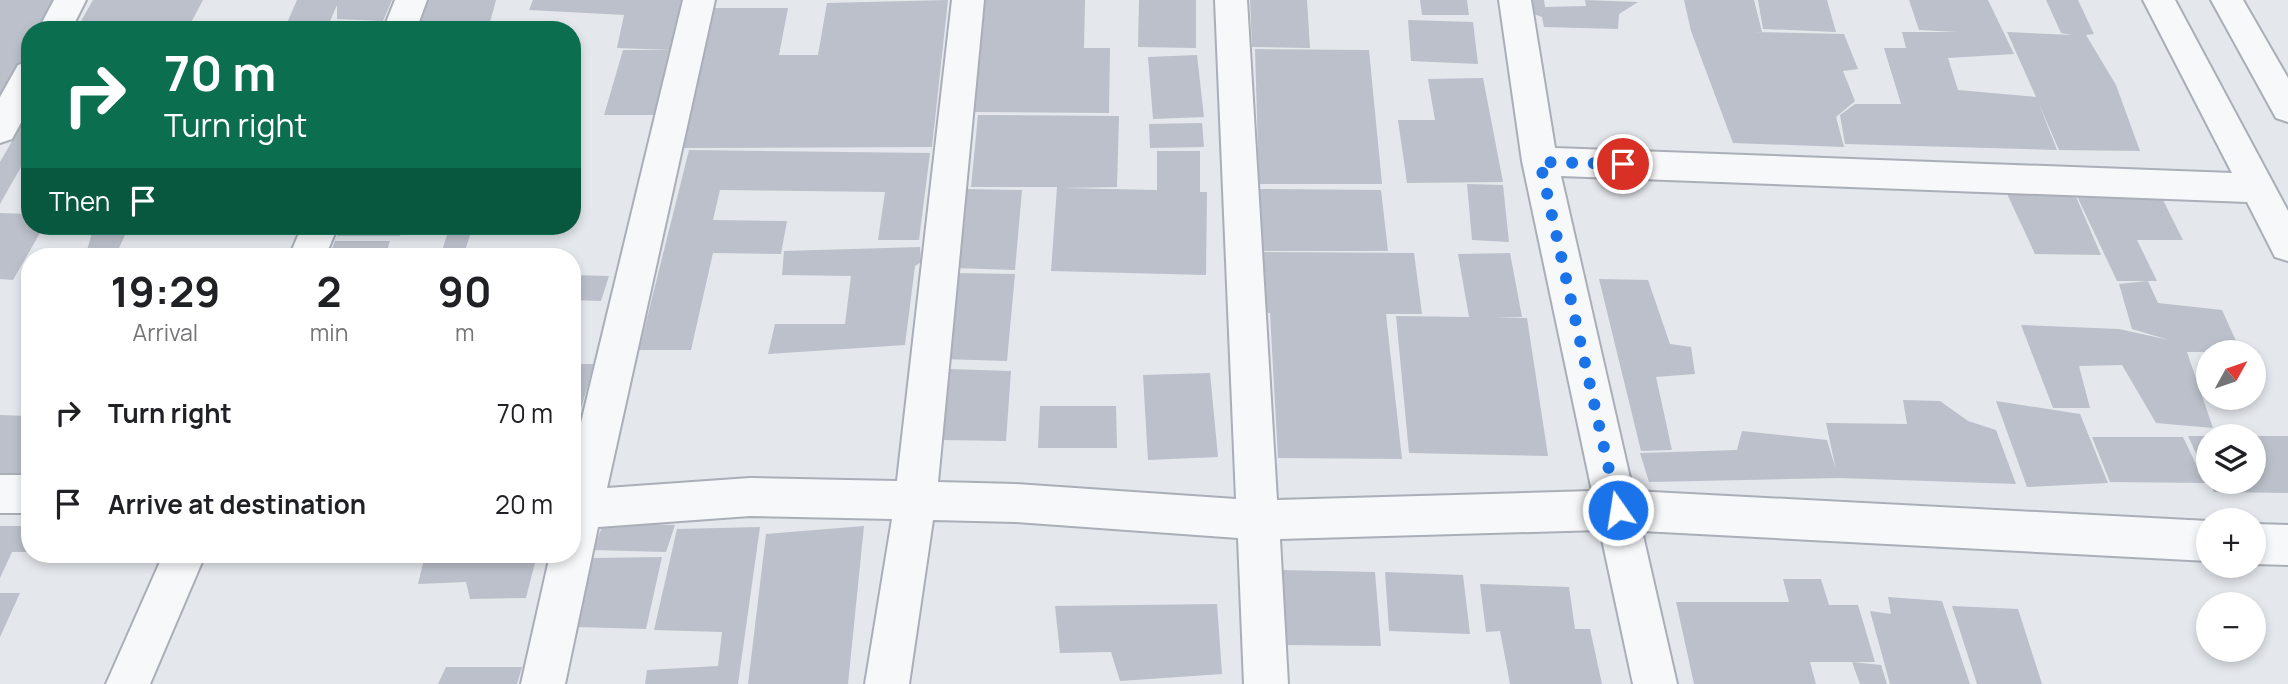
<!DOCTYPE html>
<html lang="en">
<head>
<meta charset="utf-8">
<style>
	:root { --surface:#fff; --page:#f6f6f6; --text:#202124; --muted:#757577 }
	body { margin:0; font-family:Manrope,sans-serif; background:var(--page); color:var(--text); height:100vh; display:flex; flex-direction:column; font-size:26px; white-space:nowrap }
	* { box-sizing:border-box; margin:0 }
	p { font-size:23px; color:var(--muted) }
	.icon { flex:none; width:38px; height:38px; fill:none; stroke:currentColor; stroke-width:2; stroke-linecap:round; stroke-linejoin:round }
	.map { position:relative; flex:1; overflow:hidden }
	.side { position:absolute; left:21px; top:248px; width:560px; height:315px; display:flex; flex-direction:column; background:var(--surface); border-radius:28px; box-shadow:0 4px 10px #0003 }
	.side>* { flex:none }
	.banner { position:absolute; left:21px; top:21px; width:560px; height:214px; border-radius:28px; box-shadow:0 4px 10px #0003; background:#0b6e4f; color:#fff; overflow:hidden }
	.needle { width:46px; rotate:50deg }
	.fabs { position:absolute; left:2196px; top:340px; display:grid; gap:14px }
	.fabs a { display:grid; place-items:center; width:70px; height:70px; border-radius:50%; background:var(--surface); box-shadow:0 4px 10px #0003; font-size:35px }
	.pin { position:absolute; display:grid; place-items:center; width:60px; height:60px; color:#fff; margin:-30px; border:4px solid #fff; border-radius:50%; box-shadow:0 2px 7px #0007 }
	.me { position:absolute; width:77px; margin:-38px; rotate:347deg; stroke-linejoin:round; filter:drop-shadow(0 0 5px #0008) }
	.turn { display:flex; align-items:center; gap:24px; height:147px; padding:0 28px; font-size:32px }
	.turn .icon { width:91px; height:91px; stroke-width:2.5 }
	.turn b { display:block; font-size:49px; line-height:60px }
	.then { display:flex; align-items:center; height:66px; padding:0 28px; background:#0003; gap:14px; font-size:26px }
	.eta { display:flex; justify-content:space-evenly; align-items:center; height:119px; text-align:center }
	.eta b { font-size:42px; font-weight:700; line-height:49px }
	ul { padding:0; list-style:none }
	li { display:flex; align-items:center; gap:21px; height:91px; padding:0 28px }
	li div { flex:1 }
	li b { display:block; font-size:26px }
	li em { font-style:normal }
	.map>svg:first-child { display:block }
</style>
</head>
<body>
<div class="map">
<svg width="2288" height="684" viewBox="0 0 2288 684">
	<rect width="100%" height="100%" fill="#e4e7ec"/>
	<path fill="#bbc0ca" d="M 0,0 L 62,0 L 44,30 L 30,30 L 30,55 L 0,102 Z
		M 93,0 L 203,0 L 187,30 L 76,30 Z
		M 297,0 L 392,0 L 383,21 L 337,19 L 337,5 L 328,26 L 284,30 Z
		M 424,0 L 496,0 L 488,30 L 414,30 Z
		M 533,0 L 684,0 L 671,50 L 617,48 L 624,15 L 529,10 Z
		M 948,0 L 932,147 L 683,148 L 715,8 L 788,8 L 779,55 L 818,55 L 827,3 Z
		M 980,0 L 1085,0 L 1084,48 L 1110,48 L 1109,113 L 969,112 Z
		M 1139,0 L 1196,0 L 1196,48 L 1138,47 Z
		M 1250,0 L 1307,0 L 1310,48 L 1252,47 Z
		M 1420,0 L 1467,0 L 1469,15 L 1422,15 Z
		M 1528,0 L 1544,0 L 1545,7 L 1586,6 L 1585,0 L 1638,2 L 1619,14 L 1618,29 L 1544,27 L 1542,17 L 1531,13 Z
		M 1684,0 L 1754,0 L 1762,32 L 1752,32 L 1844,34 L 1858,69 L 1843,71 L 1855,101 L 1836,117 L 1844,147 L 1733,143 L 1691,31 Z
		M 1758,0 L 1827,0 L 1836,32 L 1763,29 Z
		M 1909,0 L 1988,0 L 2014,54 L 1948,58 L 1958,90 L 2036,97 L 2007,32 L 2072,35 L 2061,33 L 2046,0 L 2078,0 L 2094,34 L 2086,35 L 2116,85 L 2140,151 L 2059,150 L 2039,104 L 2057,150 L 1845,144 L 1840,115 L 1855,104 L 1901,104 L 1884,48 L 1906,48 L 1902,32 L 1957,32 L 1919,30 Z
		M 1408,20 L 1473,22 L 1478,64 L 1411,61 Z
		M 498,24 L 541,24 L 540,30 L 496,30 Z
		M 1255,49 L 1369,50 L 1382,184 L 1259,184 Z
		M 623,50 L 672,50 L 655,115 L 604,115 Z
		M 1197,55 L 1204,117 L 1153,119 L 1148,57 Z
		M 1483,78 L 1503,182 L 1407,183 L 1398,120 L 1435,120 L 1428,79 Z
		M 30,110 L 30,151 L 0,204 L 0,162 Z
		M 978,115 L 1119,116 L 1117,187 L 1062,188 L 1157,190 L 1157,151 L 1200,151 L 1200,192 L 1207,192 L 1206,275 L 1051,271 L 1057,187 L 971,187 Z
		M 1202,123 L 1204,147 L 1150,148 L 1149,124 Z
		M 689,150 L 930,153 L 919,240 L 878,240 L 885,192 L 720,190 L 713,220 L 787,221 L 781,254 L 713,253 L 691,350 L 639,350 Z
		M 1467,184 L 1503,185 L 1509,242 L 1472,240 Z
		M 963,189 L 1022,190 L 1015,270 L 953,268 Z
		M 1257,189 L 1381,190 L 1388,251 L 1260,251 Z
		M 2009,192 L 2074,192 L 2101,255 L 2035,254 L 2008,196 Z
		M 2076,194 L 2160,194 L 2183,240 L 2137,240 L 2157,281 L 2117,281 Z
		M 0,213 L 30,214 L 30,226 L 44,226 L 13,280 L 0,279 Z
		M 94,226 L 129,226 L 115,257 L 85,257 Z
		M 341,226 L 404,226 L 400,236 L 337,236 Z
		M 450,226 L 473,226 L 463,257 L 440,257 Z
		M 335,241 L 390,241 L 385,257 L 329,257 Z
		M 920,247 L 921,262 L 915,266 L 905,345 L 768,354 L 775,324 L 845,324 L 851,276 L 782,275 L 784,251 Z
		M 1255,252 L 1414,253 L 1422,314 L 1386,314 L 1402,459 L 1278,458 L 1270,313 L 1257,313 Z
		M 1510,253 L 1522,317 L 1493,318 L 1527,318 L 1548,456 L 1409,453 L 1396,316 L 1469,317 L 1458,254 Z
		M 953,273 L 1015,274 L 1007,361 L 942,359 Z
		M 572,275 L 609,276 L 601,301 L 572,300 Z
		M 1599,279 L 1648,280 L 1670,344 L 1691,347 L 1695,374 L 1656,377 L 1672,450 L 1641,451 Z
		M 2148,281 L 2158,303 L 2222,310 L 2241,352 L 2187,352 L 2213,428 L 2156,423 L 2122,365 L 2079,366 L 2090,408 L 2053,408 L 2021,325 L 2119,329 L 2169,340 L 2132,329 L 2119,284 Z
		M 572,364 L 594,364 L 573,436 L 572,436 Z
		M 949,369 L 1011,371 L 1006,441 L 941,440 Z
		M 1210,373 L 1218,457 L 1148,460 L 1143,375 Z
		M 1903,400 L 1940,401 L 1968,421 L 1996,430 L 2016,484 L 1839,478 L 1649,482 L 1640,453 L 1737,450 L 1742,431 L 1827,440 L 1836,470 L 1826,423 L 1907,424 Z
		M 1996,401 L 2080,414 L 2108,483 L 2027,487 Z
		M 1040,406 L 1116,406 L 1117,448 L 1038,448 Z
		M 0,415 L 30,416 L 30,476 L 0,474 Z
		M 2188,436 L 2208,436 L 2208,480 Z
		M 2254,436 L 2288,436 L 2288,493 L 2214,492 L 2209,481 L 2254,481 Z
		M 2092,437 L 2183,437 L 2205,483 L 2110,482 Z
		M 604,522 L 675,525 L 666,552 L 593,550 Z
		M 0,526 L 30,526 L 30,552 L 12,552 L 0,578 Z
		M 864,526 L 848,684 L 748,684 L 766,534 Z
		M 760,527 L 738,684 L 645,684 L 647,670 L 718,666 L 722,632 L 654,630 L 677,529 Z
		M 425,555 L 537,555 L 526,598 L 470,599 L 466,582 L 418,584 Z
		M 662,557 L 646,629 L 577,627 L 593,558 Z
		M 1280,570 L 1375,572 L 1381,646 L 1284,645 Z
		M 1385,572 L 1463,575 L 1470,634 L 1389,631 Z
		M 1783,579 L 1821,579 L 1829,605 L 1858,605 L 1875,662 L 1810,662 L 1816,684 L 1694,684 L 1676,602 L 1789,602 Z
		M 1480,584 L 1569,587 L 1575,629 L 1590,629 L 1602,684 L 1510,684 L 1500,631 L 1486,632 Z
		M 0,593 L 20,593 L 0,637 Z
		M 1888,597 L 1942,601 L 1970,684 L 1890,684 L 1870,611 L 1891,614 Z
		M 1217,604 L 1222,674 L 1120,681 L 1111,652 L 1060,653 L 1055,606 Z
		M 1952,606 L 2018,609 L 2042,684 L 1977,684 Z
		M 1852,662 L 1881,665 L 1887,684 L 1860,684 Z
		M 446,667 L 522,667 L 517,684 L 438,684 Z"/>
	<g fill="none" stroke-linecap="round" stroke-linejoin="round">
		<defs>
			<path id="minor" d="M 54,0 L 86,0 L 71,30 L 38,30 Z
				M 395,0 L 427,0 L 416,30 L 383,30 Z
				M 683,0 L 715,0 L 607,488 L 750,478 L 897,481 L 952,0 L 984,0 L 938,482 L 1016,484 L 1236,499 L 1215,0 L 1247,0 L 1277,500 L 1592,491 L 1522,161 L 1499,0 L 1531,0 L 1555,148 L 2232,173 L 2143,0 L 2175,0 L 2288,211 L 2288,261 L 2275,257 L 2247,202 L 1561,176 L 1633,491 L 2208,521 L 2208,561 L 1642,531 L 1677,684 L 1633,684 L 1600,530 L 1280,539 L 1288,684 L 1244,684 L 1238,538 L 1016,522 L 933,520 L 909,684 L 865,684 L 892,519 L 750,516 L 598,527 L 565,684 L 521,684 L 550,555 L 572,555 L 572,460 Z
				M 2211,0 L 2243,0 L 2288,78 L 2288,122 L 2276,118 Z
				M 30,61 L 30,106 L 12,139 L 0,143 L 0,97 L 18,65 Z
				M 302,226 L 338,226 L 325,257 L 289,257 Z
				M 0,475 L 30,475 L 30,513 L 0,513 Z
				M 2254,524 L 2288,525 L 2288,565 L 2254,564 Z
				M 163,555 L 205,555 L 150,684 L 106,684 Z"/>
		</defs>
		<use href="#minor" stroke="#a9aeb7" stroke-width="4"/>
		<use href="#minor" fill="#f7f8fa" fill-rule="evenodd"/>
	</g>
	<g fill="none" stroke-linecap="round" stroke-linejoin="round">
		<path stroke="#1a73e8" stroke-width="12" stroke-dasharray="0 21.6" d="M 1618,510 L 1540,162 L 1623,164"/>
	</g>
</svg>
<div class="fabs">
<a><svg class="needle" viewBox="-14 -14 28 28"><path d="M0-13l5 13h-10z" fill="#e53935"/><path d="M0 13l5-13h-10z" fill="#757577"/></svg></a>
<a><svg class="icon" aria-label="layers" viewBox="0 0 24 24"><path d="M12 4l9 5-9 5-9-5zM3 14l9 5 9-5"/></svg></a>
<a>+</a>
<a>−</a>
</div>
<div class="pin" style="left:1623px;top:164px;background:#d93025"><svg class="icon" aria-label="arrive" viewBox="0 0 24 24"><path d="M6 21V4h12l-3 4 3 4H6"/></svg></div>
<svg class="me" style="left:1618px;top:510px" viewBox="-20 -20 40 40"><circle r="17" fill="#1a73e8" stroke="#fff" stroke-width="3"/><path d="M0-11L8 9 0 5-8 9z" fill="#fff"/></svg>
<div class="banner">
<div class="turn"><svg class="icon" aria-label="right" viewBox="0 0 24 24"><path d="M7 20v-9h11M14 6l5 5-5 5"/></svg><div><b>70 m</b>Turn right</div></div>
<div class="then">Then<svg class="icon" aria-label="arrive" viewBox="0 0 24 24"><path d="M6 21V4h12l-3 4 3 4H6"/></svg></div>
</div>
<section class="side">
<div class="eta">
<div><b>19:29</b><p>Arrival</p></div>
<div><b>2</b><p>min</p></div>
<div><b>90</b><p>m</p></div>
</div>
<ul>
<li><svg class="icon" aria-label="right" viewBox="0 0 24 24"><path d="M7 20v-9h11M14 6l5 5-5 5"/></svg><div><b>Turn right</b></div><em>70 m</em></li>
<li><svg class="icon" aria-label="arrive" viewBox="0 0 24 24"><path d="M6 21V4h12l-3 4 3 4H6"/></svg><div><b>Arrive at destination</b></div><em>20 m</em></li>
</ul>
</section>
</div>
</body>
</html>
